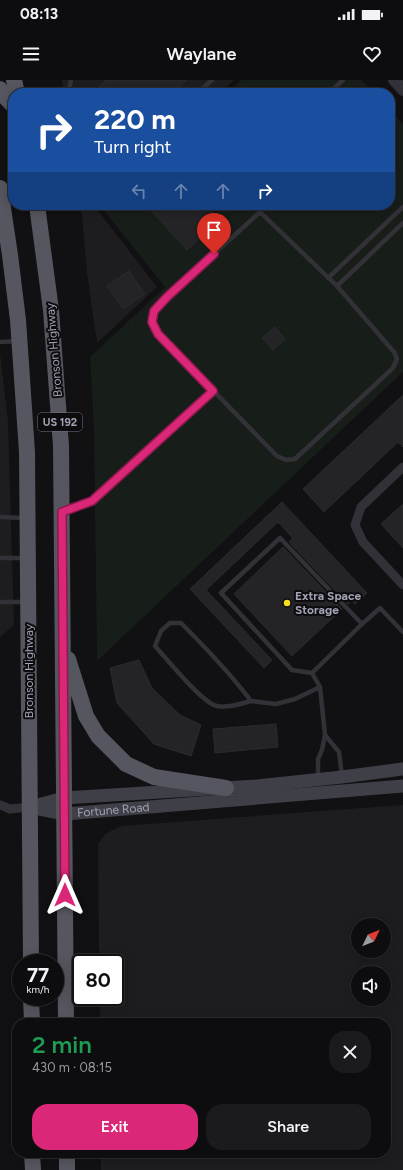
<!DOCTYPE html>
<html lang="en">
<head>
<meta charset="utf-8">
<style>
	:root { --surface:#0d0c0e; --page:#1b1a1c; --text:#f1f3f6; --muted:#9a9b9e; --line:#2d2c2e; --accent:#db2777 }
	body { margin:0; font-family:Figtree,sans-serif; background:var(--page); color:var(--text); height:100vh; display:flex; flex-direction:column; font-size:15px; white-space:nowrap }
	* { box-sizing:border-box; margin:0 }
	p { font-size:13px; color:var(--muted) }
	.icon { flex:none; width:22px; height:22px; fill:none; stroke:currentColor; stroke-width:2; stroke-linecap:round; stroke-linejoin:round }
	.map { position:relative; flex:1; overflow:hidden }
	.drawer { position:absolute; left:12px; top:938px; width:379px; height:140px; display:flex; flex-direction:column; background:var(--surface); border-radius:16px; box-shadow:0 2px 10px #0003,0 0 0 1px var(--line) }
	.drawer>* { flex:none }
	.guide { position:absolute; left:8px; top:8px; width:387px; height:122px; border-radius:16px; box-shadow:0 2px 10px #0003,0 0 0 1px var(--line); background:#1a4fa0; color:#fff; overflow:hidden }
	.needle { width:26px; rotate:47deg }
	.tools { position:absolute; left:351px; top:838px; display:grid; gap:8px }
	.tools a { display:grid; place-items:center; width:40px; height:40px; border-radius:50%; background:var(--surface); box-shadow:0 2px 10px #0003,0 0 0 1px var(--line); font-size:20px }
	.speed { position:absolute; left:12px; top:874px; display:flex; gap:8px; font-size:20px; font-weight:700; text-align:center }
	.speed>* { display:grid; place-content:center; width:52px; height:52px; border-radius:50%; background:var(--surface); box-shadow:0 2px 10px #0003,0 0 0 1px var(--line); line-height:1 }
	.speed small { font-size:10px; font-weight:400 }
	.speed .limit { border:2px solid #111; border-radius:6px; background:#fff; color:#111 }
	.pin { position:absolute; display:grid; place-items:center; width:34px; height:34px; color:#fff; margin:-41px -17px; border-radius:50% 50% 50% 0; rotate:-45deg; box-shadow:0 0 4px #0007 }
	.pin .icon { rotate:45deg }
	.me { position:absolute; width:44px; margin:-22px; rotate:0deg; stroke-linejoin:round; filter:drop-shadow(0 0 3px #0008) }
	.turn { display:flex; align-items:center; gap:14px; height:84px; padding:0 20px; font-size:18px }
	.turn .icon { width:52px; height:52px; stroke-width:2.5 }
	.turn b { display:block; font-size:28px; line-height:34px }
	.lanes { display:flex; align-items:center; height:38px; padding:0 20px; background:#0003; justify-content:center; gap:20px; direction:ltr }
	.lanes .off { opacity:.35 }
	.round { display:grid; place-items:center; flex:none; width:42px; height:42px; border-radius:16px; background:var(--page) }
	.headline { display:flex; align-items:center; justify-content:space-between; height:68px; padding:0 20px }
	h1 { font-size:24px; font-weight:600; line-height:30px; color:#1e9e55 }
	.action { display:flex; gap:8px; margin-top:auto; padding:8px 20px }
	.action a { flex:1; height:46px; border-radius:16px; background:var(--accent); color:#fff; font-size:16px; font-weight:600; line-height:46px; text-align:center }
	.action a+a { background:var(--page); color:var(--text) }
	.status { display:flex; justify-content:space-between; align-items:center; height:28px; padding:0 20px; background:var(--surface); direction:ltr }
	.status svg { height:11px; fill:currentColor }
	header { display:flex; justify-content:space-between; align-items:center; height:52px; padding:0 20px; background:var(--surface); font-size:18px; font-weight:600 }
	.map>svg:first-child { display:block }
</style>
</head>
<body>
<div class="status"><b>08:13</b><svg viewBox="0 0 49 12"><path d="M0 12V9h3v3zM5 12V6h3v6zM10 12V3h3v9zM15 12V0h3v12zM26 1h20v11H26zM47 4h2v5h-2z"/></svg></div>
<header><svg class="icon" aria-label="menu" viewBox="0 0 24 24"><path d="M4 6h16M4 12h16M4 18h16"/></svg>Waylane<svg class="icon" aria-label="heart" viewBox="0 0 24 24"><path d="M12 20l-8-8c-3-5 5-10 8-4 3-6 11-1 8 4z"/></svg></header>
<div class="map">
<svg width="403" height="1090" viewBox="0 0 403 1090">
	<rect width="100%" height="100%" fill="#111012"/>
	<path fill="#1d1c1f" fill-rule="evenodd" d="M 62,0 L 234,0 L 220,13 L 64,13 Z
		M 81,125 L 100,125 L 98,129 L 99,132 L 157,207 L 97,263 L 87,193 Z
		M 0,273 L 8,341 L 14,545 L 0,557 Z
		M 403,725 L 403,1090 L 101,1090 L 101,1073 L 386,1073 L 386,943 L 100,943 L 100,917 L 115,917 L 115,883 L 99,883 L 98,764 L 105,754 L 121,746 ZM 358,845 L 384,845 L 384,871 L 358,871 ZM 358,893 L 384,893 L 384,919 L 358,919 Z"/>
	<path fill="#171d19" d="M 241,0 L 362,0 L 374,13 L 227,13 Z
		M 390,30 L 403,44 L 403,292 L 97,581 L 94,350 L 90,277 L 165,207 L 103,129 L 107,125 L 390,125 Z"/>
	<path fill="#242326" stroke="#2b2a2e" d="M 106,0 L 187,0 L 173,13 L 105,13 L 99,7 Z
		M 146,125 L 206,125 L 219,140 L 187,170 Z
		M 129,191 L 145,214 L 123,229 L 107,206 Z
		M 275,247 L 285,259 L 273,270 L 262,258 Z
		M 403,315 L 403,367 L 398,362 L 324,432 L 303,409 Z
		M 282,422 L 367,513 L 355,524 L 351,520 L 348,524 L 289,462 L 293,458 L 278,442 L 206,510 L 272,580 L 264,588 L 190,509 Z
		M 403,424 L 403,468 L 381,444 Z
		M 283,467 L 342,529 L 292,576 L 234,514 Z
		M 139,580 L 152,608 L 180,635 L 201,645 L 191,676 L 154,664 L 117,623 L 110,588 Z
		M 276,644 L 278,667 L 215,673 L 213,649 Z"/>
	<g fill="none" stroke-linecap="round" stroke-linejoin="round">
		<path stroke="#323137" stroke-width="4.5" d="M 68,13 L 71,0
			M 198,13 L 212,0
			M 329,13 L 343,0
			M 260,125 L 260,132 L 337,206 L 394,272 L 397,279 L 393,288 L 295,379 L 286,380 L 277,376 L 158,254 C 148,234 153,232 167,217 L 260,132
			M 328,198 L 403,127
			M 337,206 L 403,143
			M 0,262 L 18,261
			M 65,431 L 92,421 L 213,311
			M 0,437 L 24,438
			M 0,478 L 25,478
			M 0,522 L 26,522
			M 312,593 L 292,590 L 221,513 L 280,458 L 362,544
			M 251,621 C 240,624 229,628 217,626 C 203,624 166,578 155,566 L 161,551 L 170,543 L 181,543 C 206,568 230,593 251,621 L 276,624 L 295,619 L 320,607
			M 325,655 L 320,607 L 312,593 L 362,544 L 380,528 L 403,552
			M 318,699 L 318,679 L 322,670 L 325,655 L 339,672 L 342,696"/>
		<path stroke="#323137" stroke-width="9" d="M 403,387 L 361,427 L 355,445 L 363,462 L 403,505
			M 0,725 L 10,729 L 30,727"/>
		<path stroke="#323137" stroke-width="12" d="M 394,0 L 403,10"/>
		<g stroke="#3f3f47" stroke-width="13">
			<path d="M 30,727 L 64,718 L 257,706 L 342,697 L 403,689"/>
			<path id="s1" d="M 34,728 L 65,734 L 403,706"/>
		</g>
		<path stroke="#55565f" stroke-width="16" d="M 14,0 L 17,13
			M 0,9 L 3,15 L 13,25
			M 0,108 L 10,175 L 18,240 L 27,372 L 31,883
			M 37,125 L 51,230 L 61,366 L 66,943
			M 68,579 L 86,636 L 98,656 L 126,684 L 154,697 L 226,708
			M 31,917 L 32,943
			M 32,1073 L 33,1090
			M 67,1073 L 67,1090"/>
	</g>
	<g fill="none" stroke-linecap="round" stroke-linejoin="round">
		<defs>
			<path id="route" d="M 65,815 L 62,432 L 92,421 L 213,311 L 158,254 L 152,242 L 154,231 L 167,217 L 214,174"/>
		</defs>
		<use href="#route" stroke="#8e194d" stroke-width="10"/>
		<use href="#route" stroke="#db2777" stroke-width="7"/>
	</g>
	<circle fill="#f8e022" stroke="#0c0b0d" stroke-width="1.5" cx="287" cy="523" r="4"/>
	<g text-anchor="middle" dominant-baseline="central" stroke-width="4" stroke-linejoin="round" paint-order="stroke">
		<rect fill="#0c0b0d" stroke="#747581" stroke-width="1" x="38" y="333" width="44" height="18" rx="3"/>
		<g font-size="11" font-weight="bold" fill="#a1a2b3">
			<text x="60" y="342">US 192</text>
		</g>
		<g font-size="12" fill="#a1a2b3" stroke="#0c0b0d">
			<text transform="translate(54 270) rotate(-95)">Bronson Highway</text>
			<text transform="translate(29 591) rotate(-90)">Bronson Highway</text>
			<text stroke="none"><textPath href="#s1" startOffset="80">Fortune Road</textPath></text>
		</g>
		<g font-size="12" font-weight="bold" fill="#a1a2b3" stroke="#0c0b0d" text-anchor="start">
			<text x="295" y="516">Extra Space<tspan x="295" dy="14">Storage</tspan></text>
		</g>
	</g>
</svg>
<div class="tools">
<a><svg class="needle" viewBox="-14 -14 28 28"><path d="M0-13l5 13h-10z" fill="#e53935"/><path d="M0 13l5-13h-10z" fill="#9a9b9e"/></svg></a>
<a><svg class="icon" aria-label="sound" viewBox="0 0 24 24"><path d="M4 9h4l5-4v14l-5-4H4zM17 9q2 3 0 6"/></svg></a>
</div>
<div class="speed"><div>77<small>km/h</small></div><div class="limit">80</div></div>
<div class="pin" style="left:214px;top:174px;background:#d93025"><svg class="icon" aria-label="arrive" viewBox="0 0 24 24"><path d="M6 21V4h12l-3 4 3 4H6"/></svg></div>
<svg class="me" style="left:65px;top:815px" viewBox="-20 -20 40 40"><path d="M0-17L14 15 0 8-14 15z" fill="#db2777" stroke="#fff" stroke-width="4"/></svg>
<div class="guide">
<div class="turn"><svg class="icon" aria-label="right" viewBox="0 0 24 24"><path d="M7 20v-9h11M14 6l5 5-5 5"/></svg><div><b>220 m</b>Turn right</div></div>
<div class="lanes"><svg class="icon off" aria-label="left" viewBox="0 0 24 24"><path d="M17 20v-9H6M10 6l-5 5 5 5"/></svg><svg class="icon off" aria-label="ahead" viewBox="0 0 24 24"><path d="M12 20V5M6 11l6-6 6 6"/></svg><svg class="icon off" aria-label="ahead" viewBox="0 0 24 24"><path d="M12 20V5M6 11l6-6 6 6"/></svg><svg class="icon" aria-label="right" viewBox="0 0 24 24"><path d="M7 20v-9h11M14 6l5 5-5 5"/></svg></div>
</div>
<section class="drawer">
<div class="headline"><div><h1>2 min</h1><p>430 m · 08:15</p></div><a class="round"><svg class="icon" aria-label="close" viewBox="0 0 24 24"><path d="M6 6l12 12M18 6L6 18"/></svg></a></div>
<div class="action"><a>Exit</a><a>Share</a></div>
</section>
</div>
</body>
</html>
